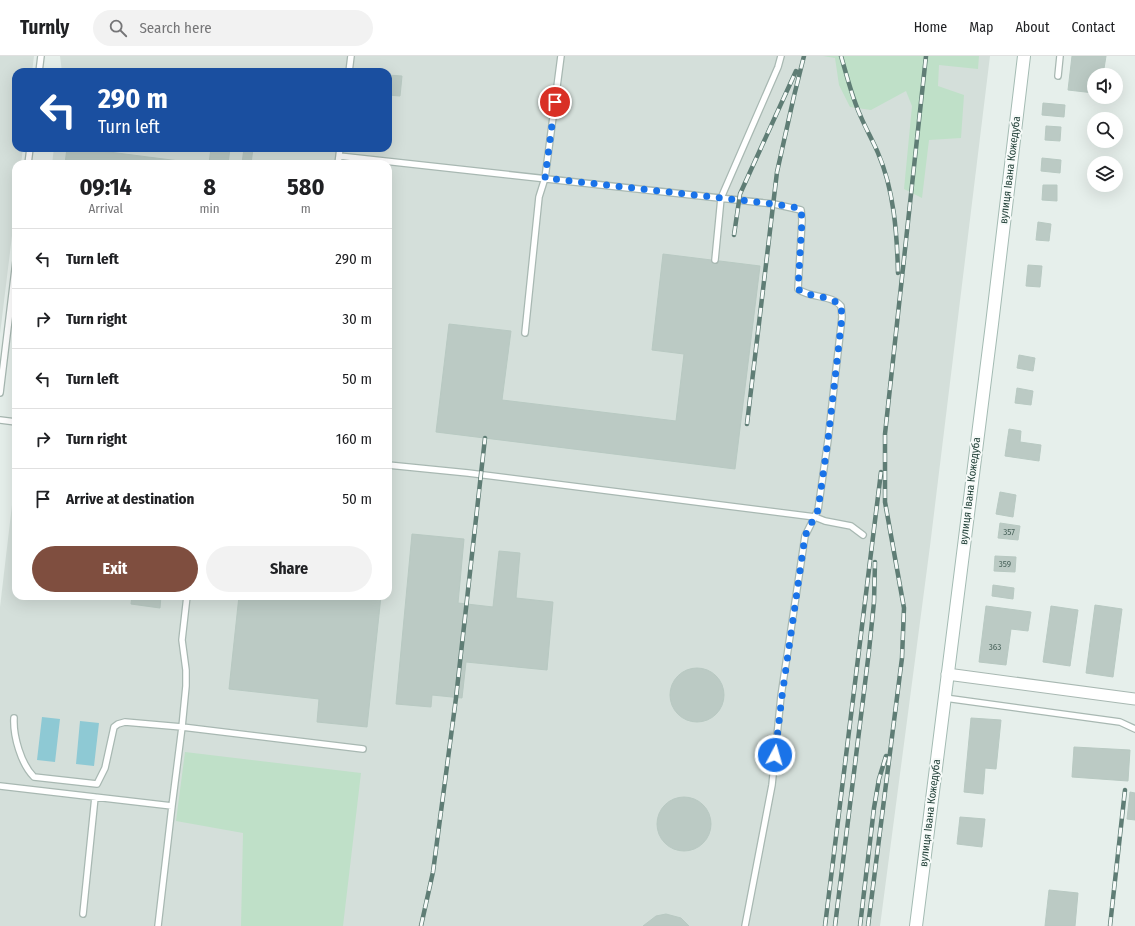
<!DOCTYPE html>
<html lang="en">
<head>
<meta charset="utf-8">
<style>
	:root { --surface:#fff; --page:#f2f2f2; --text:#202124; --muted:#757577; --line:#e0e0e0; --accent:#7f4e3f }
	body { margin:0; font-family:"Fira Sans Condensed",sans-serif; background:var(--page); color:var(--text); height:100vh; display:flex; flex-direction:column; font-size:15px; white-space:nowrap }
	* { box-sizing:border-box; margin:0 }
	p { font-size:13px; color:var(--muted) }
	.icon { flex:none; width:22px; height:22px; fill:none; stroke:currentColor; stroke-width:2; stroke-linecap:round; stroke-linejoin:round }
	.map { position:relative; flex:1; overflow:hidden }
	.drawer { position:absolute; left:12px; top:104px; width:380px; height:440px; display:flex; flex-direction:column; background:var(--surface); border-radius:12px; box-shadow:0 4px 16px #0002 }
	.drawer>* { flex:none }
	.guide { position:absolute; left:12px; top:12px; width:380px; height:84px; border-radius:12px; box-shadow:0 4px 16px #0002; background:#1a4fa0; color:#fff; overflow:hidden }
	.controls { position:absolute; left:1087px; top:12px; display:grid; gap:8px }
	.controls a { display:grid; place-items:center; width:36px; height:36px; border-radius:50%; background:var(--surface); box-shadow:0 4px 16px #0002; font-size:20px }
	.pin { position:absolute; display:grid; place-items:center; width:34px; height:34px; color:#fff; margin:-17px; border:2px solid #fff; border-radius:50%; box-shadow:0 1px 4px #0007 }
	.me { position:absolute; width:44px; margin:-22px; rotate:6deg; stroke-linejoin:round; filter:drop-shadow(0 0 3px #0008) }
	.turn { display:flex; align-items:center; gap:14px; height:84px; padding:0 20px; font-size:18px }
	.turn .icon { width:52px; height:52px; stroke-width:2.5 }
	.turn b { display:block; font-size:28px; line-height:34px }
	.eta { display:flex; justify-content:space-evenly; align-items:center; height:68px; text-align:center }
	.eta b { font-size:24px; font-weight:700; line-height:28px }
	.action { display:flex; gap:8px; margin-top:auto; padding:8px 20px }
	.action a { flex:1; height:46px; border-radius:24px; background:var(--accent); color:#fff; font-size:16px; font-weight:700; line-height:46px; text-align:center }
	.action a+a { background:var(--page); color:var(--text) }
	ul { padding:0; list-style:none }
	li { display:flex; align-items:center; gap:12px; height:60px; padding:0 20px; border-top:1px solid var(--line) }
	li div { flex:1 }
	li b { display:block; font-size:15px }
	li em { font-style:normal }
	header { display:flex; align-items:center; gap:24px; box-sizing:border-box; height:56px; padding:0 20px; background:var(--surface); border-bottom:1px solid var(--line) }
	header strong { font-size:19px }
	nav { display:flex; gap:22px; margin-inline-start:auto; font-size:14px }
	.search { width:280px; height:36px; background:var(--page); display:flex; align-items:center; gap:10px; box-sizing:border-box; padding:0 14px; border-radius:22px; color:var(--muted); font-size:15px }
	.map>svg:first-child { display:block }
</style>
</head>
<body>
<header>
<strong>Turnly</strong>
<div class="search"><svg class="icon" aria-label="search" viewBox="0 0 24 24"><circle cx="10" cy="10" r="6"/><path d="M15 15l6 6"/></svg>Search here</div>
<nav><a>Home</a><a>Map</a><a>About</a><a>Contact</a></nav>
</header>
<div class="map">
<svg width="1135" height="870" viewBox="0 0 1135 870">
	<rect width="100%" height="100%" fill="#e6efeb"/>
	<path fill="#d4dfda" d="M 0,0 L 34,0 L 32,16 L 16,16 L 16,92 L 23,92 L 21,108 L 16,108 L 16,147 L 0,278 Z
		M 60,0 L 990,0 L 930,490 L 880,870 L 0,870 L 0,551 L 16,415 L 16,540 L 388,540 L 388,108 L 52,108 L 54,92 L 388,92 L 388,16 L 62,16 Z"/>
	<path fill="#bfe0c8" d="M 823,0 L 979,0 L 978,13 L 939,9 L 938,30 L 964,39 L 961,82 L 929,84 L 922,142 L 904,133 L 912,50 L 906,35 L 871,54 L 850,51 L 839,29 L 835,2 Z
		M 185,696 L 361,717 L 343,870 L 241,870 L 243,777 L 176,765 Z"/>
	<path fill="#8ec9d4" d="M 42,661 L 60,663 L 55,706 L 37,704 Z
		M 80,665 L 99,667 L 94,710 L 76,708 Z"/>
	<path fill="#bbcac4" stroke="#b8c9c2" d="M 1072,0 L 1106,0 L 1103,19 L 1094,19 L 1094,37 L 1068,34 Z
		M 388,19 L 402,20 L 400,40 L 388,39 Z
		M 1043,47 L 1065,49 L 1064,61 L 1042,59 Z
		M 1046,70 L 1061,71 L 1060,85 L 1045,84 Z
		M 67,92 L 78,92 L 187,106 L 186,108 L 65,108 Z
		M 211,92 L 230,92 L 228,108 L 209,108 Z
		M 244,92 L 253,92 L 251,108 L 242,108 Z
		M 1042,102 L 1061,104 L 1060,117 L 1041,115 Z
		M 1043,129 L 1057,129 L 1057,145 L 1042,144 Z
		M 1038,166 L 1051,168 L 1049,185 L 1036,184 Z
		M 663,198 L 760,210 L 735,413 L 436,376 L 449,268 L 511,275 L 502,344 L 676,365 L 684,298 L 652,294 Z
		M 1028,209 L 1042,210 L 1040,231 L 1026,230 Z
		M 1019,299 L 1035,302 L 1033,315 L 1017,312 Z
		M 1017,332 L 1033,335 L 1031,349 L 1015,347 Z
		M 1009,373 L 1021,375 L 1020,386 L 1041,389 L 1039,405 L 1005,400 Z
		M 1000,436 L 1016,439 L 1013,461 L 996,458 Z
		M 1000,467 L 1020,470 L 1018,484 L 998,482 Z
		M 412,478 L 464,483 L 458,547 L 493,551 L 499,495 L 520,497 L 516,542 L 553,546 L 547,614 L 466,606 L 462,642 L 432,639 L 431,651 L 396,648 Z
		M 995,500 L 1016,501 L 1015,516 L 994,515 Z
		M 993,529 L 1014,532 L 1013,543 L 992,540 Z
		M 132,540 L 161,540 L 160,552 L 131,548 Z
		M 239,540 L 381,540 L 367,671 L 317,666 L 319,643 L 229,633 Z
		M 1095,549 L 1122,553 L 1113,621 L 1086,617 Z
		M 986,550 L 1031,556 L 1028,575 L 1011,573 L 1006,609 L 979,606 Z
		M 1051,550 L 1078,554 L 1070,610 L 1043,606 Z
		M670 639a27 27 0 1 1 54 0a27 27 0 1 1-54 0Z
		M 971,662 L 1001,664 L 996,713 L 985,712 L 983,738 L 964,736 Z
		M 1074,691 L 1130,694 L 1128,725 L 1072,721 Z
		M 1130,736 L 1135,737 L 1135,764 L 1127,763 Z
		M657 768a27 27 0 1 1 54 0a27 27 0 1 1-54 0Z
		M 960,761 L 985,763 L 982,791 L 957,788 Z
		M 1049,834 L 1078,837 L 1075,870 L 1045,870 Z
		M 666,858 L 681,862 L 689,870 L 643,870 L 656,860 Z"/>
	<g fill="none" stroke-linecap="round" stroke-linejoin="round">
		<defs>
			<path id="lane" d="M 39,16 L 41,0
				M 349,16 L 351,0
				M 1058,20 L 1060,0
				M 339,100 L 774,148 L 801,154 L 802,164 L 798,233 C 811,243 831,238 841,250 L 842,261 L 828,384 L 818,454 L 805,480 L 781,640 L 772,729 L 745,870
				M 28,108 L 30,92
				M 338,108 L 340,92
				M 715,204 L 721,142 L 778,11 L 781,0
				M 525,277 L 539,141 L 545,122 L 561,0
				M 0,337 L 16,205
				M 0,364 L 16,366
				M 388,409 L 468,417 L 815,461 L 825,465 L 851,470 L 863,479
				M 945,642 L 1120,666 L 1135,673
				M 14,662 C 13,680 21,708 34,721 L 97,728 L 105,712 L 114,671 L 118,668 L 125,666 L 182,671 L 186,630 L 186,614 L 182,584 L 187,540
				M 0,730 L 172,750 L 158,870
				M 172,750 L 182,671 L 363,693
				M 83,858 L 95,741"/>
			<path id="street" d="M 947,618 L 1135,643"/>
			<path id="secondary" d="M 916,870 L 992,268 L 1024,0"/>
		</defs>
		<use href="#lane" stroke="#a8b8b2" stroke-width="8"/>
		<use href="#street" stroke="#a8b8b2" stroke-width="13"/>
		<use href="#secondary" stroke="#a4bbb3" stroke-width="14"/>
		<use href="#lane" stroke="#fff" stroke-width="5.5"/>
		<use href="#street" stroke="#fff" stroke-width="11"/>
		<use href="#secondary" stroke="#fff" stroke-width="12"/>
		<defs>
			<path id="rail" d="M 841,0 C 847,20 852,42 861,61 C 866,73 873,85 878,97 C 894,134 897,177 898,217
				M 734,179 L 740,138 L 796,15
				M 747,368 L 777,116 L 794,40 L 804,0
				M 421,870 L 433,816 L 456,642 L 485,382
				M 825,870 L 881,416
				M 835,870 L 869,595 L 874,546 L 875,506
				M 860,870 L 874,752 L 879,723 L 886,700
				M 868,870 L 902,602 L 904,552 L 885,446 L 885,378 L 926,0
				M 1110,870 L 1125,734"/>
		</defs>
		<use href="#rail" stroke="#5f7d75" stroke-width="4.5"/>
		<use href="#rail" stroke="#f7fbf9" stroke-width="3" stroke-dasharray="9" stroke-linecap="butt"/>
	</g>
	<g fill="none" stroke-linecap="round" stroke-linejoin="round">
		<path stroke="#1a73e8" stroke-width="7" stroke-dasharray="0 12.6" d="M 555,46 L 545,122 L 774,148 L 798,152 L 801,154 L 802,164 L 798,233 C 811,243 830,238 841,250 L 842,261 L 828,384 L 818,454 L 805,480 L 782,640 L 775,699"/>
	</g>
	<g text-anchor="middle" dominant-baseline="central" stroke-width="4" stroke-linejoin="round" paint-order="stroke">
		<g font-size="9" fill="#4a645c">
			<text x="1009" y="476">357</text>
			<text x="1005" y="508">359</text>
			<text x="995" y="591">363</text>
		</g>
		<g font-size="11" fill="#24423a" stroke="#f7fbf9">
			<text transform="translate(1010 114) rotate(-83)">вулиця Івана Кожедуба</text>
			<text transform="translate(970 435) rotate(-83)">вулиця Івана Кожедуба</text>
			<text transform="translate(930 757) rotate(-83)">вулиця Івана Кожедуба</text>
		</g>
	</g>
</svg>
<div class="controls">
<a><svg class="icon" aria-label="sound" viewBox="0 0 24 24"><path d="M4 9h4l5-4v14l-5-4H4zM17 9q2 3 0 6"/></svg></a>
<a><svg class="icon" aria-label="search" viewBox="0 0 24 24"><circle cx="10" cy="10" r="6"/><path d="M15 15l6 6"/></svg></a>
<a><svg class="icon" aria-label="layers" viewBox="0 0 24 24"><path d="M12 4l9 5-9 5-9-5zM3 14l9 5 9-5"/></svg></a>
</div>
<div class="pin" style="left:555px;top:46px;background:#d93025"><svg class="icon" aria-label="arrive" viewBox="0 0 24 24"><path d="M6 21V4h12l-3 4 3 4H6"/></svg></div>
<svg class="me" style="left:775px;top:699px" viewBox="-20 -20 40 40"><circle r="17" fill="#1a73e8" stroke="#fff" stroke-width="3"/><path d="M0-11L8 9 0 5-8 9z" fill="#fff"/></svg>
<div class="guide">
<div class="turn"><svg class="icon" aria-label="left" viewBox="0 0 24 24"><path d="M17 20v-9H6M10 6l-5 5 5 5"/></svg><div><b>290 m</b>Turn left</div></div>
</div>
<section class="drawer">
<div class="eta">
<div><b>09:14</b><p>Arrival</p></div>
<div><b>8</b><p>min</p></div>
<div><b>580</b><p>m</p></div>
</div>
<ul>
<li><svg class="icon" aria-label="left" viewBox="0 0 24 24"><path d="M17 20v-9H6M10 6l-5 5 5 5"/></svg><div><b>Turn left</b></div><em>290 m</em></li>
<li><svg class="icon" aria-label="right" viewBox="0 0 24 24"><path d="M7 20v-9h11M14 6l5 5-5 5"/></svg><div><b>Turn right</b></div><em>30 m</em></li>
<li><svg class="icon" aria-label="left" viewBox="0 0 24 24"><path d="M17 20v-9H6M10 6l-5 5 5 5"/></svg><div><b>Turn left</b></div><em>50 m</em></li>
<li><svg class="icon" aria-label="right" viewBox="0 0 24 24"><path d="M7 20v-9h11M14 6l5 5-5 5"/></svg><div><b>Turn right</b></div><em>160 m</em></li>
<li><svg class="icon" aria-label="arrive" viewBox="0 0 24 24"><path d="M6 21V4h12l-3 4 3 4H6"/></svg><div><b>Arrive at destination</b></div><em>50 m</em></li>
</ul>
<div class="action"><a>Exit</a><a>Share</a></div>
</section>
</div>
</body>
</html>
